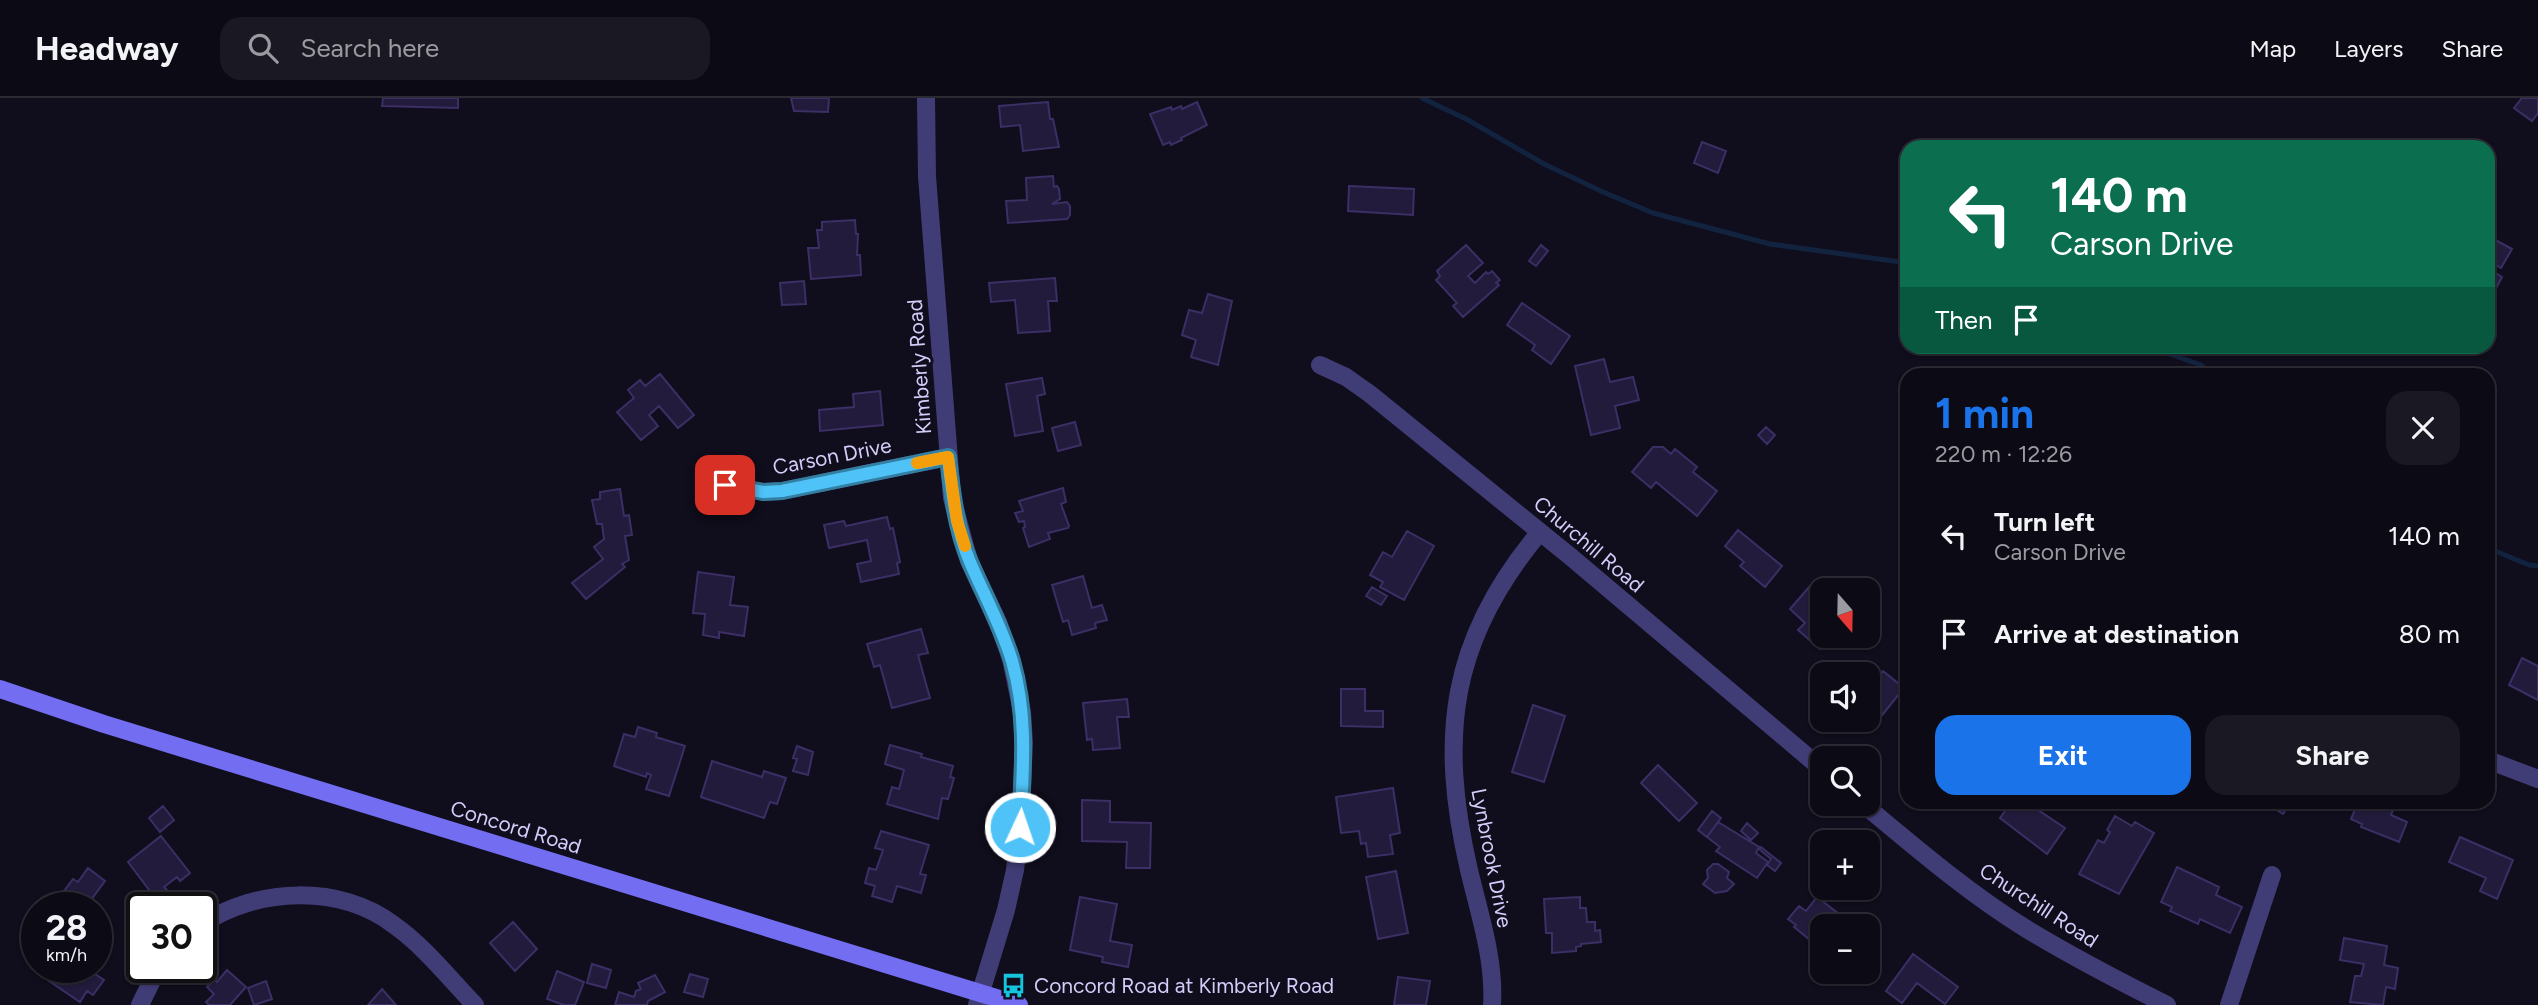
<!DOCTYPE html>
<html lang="en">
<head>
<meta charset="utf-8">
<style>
	:root { --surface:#0c0a15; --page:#1a1822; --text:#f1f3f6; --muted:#9a9aa0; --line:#2c2b34; --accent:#1a73e8 }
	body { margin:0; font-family:Figtree,sans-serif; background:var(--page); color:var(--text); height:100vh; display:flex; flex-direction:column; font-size:26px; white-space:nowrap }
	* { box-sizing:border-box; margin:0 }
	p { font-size:23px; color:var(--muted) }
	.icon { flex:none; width:38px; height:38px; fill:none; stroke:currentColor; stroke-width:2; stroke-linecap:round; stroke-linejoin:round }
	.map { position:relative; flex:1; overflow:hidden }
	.side { position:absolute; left:1900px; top:270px; width:595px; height:441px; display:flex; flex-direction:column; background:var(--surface); border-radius:21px; box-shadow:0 2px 5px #0004,0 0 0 2px var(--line) }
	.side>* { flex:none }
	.hud { position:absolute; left:1900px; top:42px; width:595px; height:214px; border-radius:21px; box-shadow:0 2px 5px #0004,0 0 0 2px var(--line); background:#0b6e4f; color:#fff; overflow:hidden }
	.needle { width:46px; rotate:160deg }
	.fabs { position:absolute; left:1810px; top:480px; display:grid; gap:14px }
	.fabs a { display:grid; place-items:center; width:70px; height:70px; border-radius:14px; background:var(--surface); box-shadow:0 2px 5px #0004,0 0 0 2px var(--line); font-size:35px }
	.speed { position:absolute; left:21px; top:794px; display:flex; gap:14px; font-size:35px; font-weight:700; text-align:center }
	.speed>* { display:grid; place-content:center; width:91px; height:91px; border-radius:50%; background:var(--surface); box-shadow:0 2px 5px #0004,0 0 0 2px var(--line); line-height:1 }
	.speed small { font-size:18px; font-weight:400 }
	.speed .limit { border:4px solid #111; border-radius:10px; background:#fff; color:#111 }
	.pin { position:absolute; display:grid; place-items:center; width:60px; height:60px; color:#fff; margin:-30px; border-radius:14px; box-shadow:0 4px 10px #0006 }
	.me { position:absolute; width:77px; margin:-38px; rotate:3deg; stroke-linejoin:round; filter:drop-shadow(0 0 5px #0008) }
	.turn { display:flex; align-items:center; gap:24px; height:147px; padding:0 35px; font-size:32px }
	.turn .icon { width:91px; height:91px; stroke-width:2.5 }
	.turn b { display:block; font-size:49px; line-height:60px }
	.then { display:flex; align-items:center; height:66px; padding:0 35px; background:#0003; gap:14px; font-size:26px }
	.round { display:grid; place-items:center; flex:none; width:74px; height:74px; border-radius:21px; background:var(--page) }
	.head { display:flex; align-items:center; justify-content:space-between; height:119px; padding:0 35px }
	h1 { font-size:42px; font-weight:700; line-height:52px; color:var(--accent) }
	.primary-button { display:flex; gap:14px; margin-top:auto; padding:14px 35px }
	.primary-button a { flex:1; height:80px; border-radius:21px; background:var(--accent); color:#fff; font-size:28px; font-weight:700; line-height:80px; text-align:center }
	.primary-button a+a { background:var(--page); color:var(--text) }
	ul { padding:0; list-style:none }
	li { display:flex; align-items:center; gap:21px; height:98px; padding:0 35px }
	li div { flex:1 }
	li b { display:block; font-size:26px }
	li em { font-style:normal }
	header { display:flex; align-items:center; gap:42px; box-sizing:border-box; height:98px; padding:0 35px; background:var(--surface); border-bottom:2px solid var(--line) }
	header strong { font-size:33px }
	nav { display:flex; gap:38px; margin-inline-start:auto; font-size:24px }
	.search { width:490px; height:63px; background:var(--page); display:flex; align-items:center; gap:18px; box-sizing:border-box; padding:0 24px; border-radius:21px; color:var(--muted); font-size:26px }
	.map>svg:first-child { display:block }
</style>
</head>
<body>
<header>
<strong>Headway</strong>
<div class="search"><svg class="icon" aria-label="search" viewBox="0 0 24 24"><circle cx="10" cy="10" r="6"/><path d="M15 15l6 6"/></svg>Search here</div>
<nav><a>Map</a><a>Layers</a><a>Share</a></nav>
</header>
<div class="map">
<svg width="2538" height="907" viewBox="0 0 2538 907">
	<rect width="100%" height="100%" fill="#100d1c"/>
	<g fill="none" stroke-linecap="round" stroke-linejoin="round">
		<path stroke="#122340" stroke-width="5" d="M 1422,0 L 1468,22 L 1544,66 L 1603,94 L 1653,115 L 1770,146 L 1908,165
			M 2147,248 L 2201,267 L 2211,276
			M 2488,450 L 2529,467 L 2538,468"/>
	</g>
	<path fill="#221b3b" stroke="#3b2f65" stroke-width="2" d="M 383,0 L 458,0 L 458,10 L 382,8 Z
		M 791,0 L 829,0 L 828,14 L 794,13 Z
		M 2522,0 L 2538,0 L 2538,15 L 2532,23 L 2514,10 Z
		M 1048,4 L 1050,21 L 1053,21 L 1059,49 L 1023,53 L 1020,27 L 1001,29 L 999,8 Z
		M 1197,4 L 1207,27 L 1181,40 L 1182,42 L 1171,47 L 1170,44 L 1163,47 L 1150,16 L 1171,9 L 1172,12 L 1181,8 L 1182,11 Z
		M 1702,44 L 1726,53 L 1718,75 L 1694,65 Z
		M 1053,78 L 1054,89 L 1057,88 L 1059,91 L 1060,101 L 1052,106 L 1067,104 L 1070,108 L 1070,117 L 1067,121 L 1008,125 L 1006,103 L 1027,102 L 1026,80 Z
		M 1349,88 L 1414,91 L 1413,117 L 1348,113 Z
		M 855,122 L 856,136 L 858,136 L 857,157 L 860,157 L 861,177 L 811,181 L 808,150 L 819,150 L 817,132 L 822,132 L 822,124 Z
		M 2488,138 L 2512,151 L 2501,170 L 2494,166 L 2491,172 L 2502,179 L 2492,198 L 2488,196 Z
		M 1466,147 L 1483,165 L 1468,178 L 1475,185 L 1486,174 L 1488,176 L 1492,173 L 1500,182 L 1496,185 L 1499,187 L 1463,219 L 1453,208 L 1457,205 L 1436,182 L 1440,178 L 1437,173 Z
		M 1541,147 L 1548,153 L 1536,168 L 1529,163 Z
		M 1055,180 L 1057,203 L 1048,203 L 1050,233 L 1018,235 L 1015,202 L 991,204 L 989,185 Z
		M 804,183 L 806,206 L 782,207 L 780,185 Z
		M 1208,196 L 1232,203 L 1218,267 L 1191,259 L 1196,242 L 1182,237 L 1189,212 L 1202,215 Z
		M 1522,205 L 1570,238 L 1551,266 L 1532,252 L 1535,247 L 1507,227 Z
		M 1604,261 L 1610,284 L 1633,279 L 1639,302 L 1615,308 L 1620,330 L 1591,337 L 1575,268 Z
		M 660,276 L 694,317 L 678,330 L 659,308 L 649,317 L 658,328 L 641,342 L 617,314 L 634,300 L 628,292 L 640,282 L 645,288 Z
		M 1042,280 L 1045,296 L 1037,298 L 1043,333 L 1015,338 L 1006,286 Z
		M 880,293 L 883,327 L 820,333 L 819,312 L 854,309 L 853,296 Z
		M 1075,324 L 1081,347 L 1058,353 L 1052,330 Z
		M 1766,329 L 1775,337 L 1767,346 L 1758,337 Z
		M 1653,349 L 1663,349 L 1671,356 L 1675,351 L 1697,369 L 1693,374 L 1717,393 L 1697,418 L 1656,384 L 1651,390 L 1632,374 Z
		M 1063,390 L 1066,404 L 1061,406 L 1069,428 L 1068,430 L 1048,435 L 1050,441 L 1029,449 L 1023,430 L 1025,429 L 1024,423 L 1019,424 L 1015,415 L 1023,413 L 1019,403 Z
		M 620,391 L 624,418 L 629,417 L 632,437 L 625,438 L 629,462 L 622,466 L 625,469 L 586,501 L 572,485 L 603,461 L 594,449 L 604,441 L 602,426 L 597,426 L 592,402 L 600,401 L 600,394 Z
		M 887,419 L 890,431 L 893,430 L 900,464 L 897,465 L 899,476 L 861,484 L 857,466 L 871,463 L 867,442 L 829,450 L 824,427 L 844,423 L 846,428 Z
		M 1738,432 L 1782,468 L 1765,489 L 1740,468 L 1744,464 L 1725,448 Z
		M 1407,433 L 1434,448 L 1404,502 L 1380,489 L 1383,484 L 1370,477 L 1383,454 L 1392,459 Z
		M 698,474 L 734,479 L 730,507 L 748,509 L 744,538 L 719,534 L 719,540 L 703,537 L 705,516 L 693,515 Z
		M 1083,478 L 1092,510 L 1102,507 L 1107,522 L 1095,525 L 1096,530 L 1072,537 L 1068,522 L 1063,524 L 1052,487 Z
		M 1810,488 L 1822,499 L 1822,505 L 1816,512 L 1822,517 L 1822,537 L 1832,537 L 1820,551 L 1798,532 L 1805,525 L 1790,511 Z
		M 1372,489 L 1387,498 L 1381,507 L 1366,498 Z
		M 921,531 L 928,555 L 918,557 L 930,600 L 892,610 L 880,567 L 874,569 L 867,546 Z
		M 2522,560 L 2538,568 L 2538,602 L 2509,587 Z
		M 1883,573 L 1904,590 L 1875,626 L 1867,620 L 1867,580 L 1873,584 Z
		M 1341,591 L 1365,591 L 1365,613 L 1383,613 L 1383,629 L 1341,628 Z
		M 1127,601 L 1129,619 L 1117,619 L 1120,650 L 1093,652 L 1092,641 L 1087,642 L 1083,605 Z
		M 1533,607 L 1565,618 L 1544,684 L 1512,674 Z
		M 638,629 L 657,635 L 656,639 L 685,648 L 669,698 L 646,691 L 651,677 L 647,675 L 646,679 L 614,668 L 624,636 L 635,639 Z
		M 890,647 L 922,656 L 921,659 L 953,668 L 950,679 L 954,680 L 948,701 L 942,700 L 938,721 L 887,706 L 892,689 L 899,691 L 904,672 L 885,666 Z
		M 797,648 L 813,654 L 808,677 L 793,673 L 797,661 L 793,660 Z
		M 712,663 L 762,679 L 764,673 L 786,680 L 777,706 L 770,704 L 764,720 L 701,699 Z
		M 1658,667 L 1697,705 L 1679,723 L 1641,685 Z
		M 1393,690 L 1400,735 L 1390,737 L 1393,756 L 1368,759 L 1366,745 L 1361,746 L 1359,733 L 1341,735 L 1336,699 Z
		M 1082,702 L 1110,703 L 1110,724 L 1151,725 L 1150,770 L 1126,770 L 1127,744 L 1082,743 Z
		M 2011,704 L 2026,704 L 2065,730 L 2047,756 L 2000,720 Z
		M 2264,704 L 2291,704 L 2283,716 Z
		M 2358,704 L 2388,704 L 2395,707 L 2391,717 L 2407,724 L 2399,744 L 2361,729 L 2362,726 L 2351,721 Z
		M 163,708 L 174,722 L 160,734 L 149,720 Z
		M 1712,713 L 1721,720 L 1707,739 L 1698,732 Z
		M 2115,718 L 2132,728 L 2135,724 L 2154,735 L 2119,796 L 2079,776 L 2098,742 L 2104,745 L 2110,734 L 2107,732 Z
		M 1718,724 L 1759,749 L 1756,755 L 1768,764 L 1757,780 L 1716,753 L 1720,749 L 1707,739 Z
		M 1747,725 L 1758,735 L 1751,742 L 1741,733 Z
		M 881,733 L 929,747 L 920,776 L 926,777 L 921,795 L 897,788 L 892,804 L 872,798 L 875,788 L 865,785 L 869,770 L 876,772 L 883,752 L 875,750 Z
		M 161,738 L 190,775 L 180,783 L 177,779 L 164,789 L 167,792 L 156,801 L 128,764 Z
		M 2460,739 L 2513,762 L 2497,801 L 2480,793 L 2486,780 L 2449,764 Z
		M 1761,749 L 1781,765 L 1775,773 L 1767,767 L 1771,761 L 1759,751 Z
		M 1713,766 L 1718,766 L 1729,774 L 1727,780 L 1734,786 L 1727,793 L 1715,795 L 1703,786 L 1708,780 L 1707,772 Z
		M 2177,769 L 2219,789 L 2216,797 L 2242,809 L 2230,835 L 2200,821 L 2198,826 L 2170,813 L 2172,809 L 2161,804 Z
		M 88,770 L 105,783 L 85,810 L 62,810 L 55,805 L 73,781 L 78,784 Z
		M 1396,773 L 1408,835 L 1378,841 L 1366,779 Z
		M 1080,799 L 1117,806 L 1110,843 L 1132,847 L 1128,869 L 1102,864 L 1103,859 L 1070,852 Z
		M 1580,799 L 1580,810 L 1586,810 L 1587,824 L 1595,824 L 1595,833 L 1600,832 L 1601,844 L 1581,846 L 1581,848 L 1576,849 L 1576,853 L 1552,855 L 1552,835 L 1546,835 L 1544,801 Z
		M 1817,799 L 1839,816 L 1830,828 L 1822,828 L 1822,838 L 1815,846 L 1794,829 L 1796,827 L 1788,821 L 1799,808 L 1806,813 Z
		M 513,824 L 537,851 L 515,873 L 490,845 Z
		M 2344,840 L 2387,848 L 2384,867 L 2398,870 L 2395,891 L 2386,889 L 2383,907 L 2350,904 L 2355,878 L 2361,878 L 2364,866 L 2340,862 Z
		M 1913,856 L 1958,889 L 1945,906 L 1917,885 L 1902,905 L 1886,893 Z
		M 592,866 L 611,872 L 606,890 L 587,885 Z
		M 58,870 L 91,870 L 89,872 L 104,882 L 93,897 L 87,893 L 80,904 L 49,883 Z
		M 227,872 L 246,889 L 230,907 L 209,907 L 206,904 L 214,896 L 207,889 L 214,881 L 217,884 Z
		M 557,873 L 584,884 L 575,907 L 564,907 L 547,901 Z
		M 690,876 L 708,881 L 703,899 L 684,894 Z
		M 655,877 L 665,894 L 648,903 L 647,907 L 615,907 L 619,894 L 634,899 L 636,893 L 641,891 L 638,885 Z
		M 1398,879 L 1430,883 L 1426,907 L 1394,907 Z
		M 266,883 L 272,901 L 254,907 L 248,890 Z
		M 382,891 L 396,907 L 368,907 Z"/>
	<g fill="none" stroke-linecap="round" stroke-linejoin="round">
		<path stroke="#403c76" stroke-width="18" d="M 926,0 L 927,78 L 952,400 L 969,463 L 998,524 L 1011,561 L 1022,614 L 1024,645 L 1020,729 L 1015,772 L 1006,812 L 977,907
			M 1320,267 L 1346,279 L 1370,296 L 1571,459 L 1822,671
			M 725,387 L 763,394 L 782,393 L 948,359
			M 2488,662 L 2538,681
			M 1862,705 C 1915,749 1967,794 2025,830 C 2071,858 2119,883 2167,907
			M 201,827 C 257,789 340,786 394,827 C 425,849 449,880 475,907
			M 140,907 L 158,870
			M 1492,907 C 1495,862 1479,815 1469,772 C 1438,638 1450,541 1540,434
			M 2229,907 L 2272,777"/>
		<path stroke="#736df1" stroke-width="18" d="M 0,591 L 104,626 L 1019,907"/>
	</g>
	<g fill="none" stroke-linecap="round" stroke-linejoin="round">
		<defs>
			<path id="route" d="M 725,387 L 763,394 L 782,393 L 948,359 C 952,395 956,431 970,464 C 984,497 1002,529 1012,563 C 1028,618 1023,673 1020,729"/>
		</defs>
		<use href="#route" stroke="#337fa1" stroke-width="18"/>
		<use href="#route" stroke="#4fc3f7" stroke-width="12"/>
		<path stroke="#f59e0b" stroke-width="12" d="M 917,365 L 948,359 L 957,423 L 965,448"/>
	</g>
	<defs>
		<symbol id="bus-bare" viewBox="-9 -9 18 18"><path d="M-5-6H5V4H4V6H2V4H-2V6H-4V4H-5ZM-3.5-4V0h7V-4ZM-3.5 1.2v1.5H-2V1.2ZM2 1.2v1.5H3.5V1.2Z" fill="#15c5de" stroke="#100d1c" stroke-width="2.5" paint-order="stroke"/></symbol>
	</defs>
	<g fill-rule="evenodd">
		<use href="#bus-bare" x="996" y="870" width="35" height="35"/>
	</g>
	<g text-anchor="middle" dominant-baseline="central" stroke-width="6" stroke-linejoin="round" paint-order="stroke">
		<g font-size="21" fill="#d3cdfa" stroke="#100d1c">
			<text transform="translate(919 269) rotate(-94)">Kimberly Road</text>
			<text transform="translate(832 358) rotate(-11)">Carson Drive</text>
			<text transform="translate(1589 446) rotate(40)">Churchill Road</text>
			<text transform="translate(516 729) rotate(17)">Concord Road</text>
			<text transform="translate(1492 760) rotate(79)">Lynbrook Drive</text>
			<text transform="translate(2039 807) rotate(33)">Churchill Road</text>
		</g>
		<g font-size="21" fill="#d3cdfa" stroke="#100d1c" text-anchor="start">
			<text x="1034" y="887">Concord Road at Kimberly Road</text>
		</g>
	</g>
</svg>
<div class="fabs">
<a><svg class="needle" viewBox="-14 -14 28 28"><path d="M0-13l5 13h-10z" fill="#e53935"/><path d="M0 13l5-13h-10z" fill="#9a9aa0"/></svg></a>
<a><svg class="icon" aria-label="sound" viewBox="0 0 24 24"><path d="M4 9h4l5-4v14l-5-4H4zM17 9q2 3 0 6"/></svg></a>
<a><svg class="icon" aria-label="search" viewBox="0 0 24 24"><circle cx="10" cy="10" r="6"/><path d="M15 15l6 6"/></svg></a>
<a>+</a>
<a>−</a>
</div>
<div class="speed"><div>28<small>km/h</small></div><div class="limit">30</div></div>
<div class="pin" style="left:725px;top:387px;background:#d93025"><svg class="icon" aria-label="arrive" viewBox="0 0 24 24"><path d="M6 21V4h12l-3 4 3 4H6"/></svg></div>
<svg class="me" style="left:1020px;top:729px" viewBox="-20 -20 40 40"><circle r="17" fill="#4fc3f7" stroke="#fff" stroke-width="3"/><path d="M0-11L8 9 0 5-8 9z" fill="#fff"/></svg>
<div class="hud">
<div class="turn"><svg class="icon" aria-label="left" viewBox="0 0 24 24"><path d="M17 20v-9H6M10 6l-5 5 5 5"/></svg><div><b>140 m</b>Carson Drive</div></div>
<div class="then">Then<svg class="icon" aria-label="arrive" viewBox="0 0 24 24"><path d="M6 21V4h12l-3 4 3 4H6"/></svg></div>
</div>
<section class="side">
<div class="head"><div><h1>1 min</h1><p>220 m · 12:26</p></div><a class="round"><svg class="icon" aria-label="close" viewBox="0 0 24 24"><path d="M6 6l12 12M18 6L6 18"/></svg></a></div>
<ul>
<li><svg class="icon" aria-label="left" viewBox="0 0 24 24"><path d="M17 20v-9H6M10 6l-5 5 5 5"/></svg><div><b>Turn left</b><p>Carson Drive</p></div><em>140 m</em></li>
<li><svg class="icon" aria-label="arrive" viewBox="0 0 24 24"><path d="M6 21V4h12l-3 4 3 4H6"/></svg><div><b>Arrive at destination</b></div><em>80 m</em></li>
</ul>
<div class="primary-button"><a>Exit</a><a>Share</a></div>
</section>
</div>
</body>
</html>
